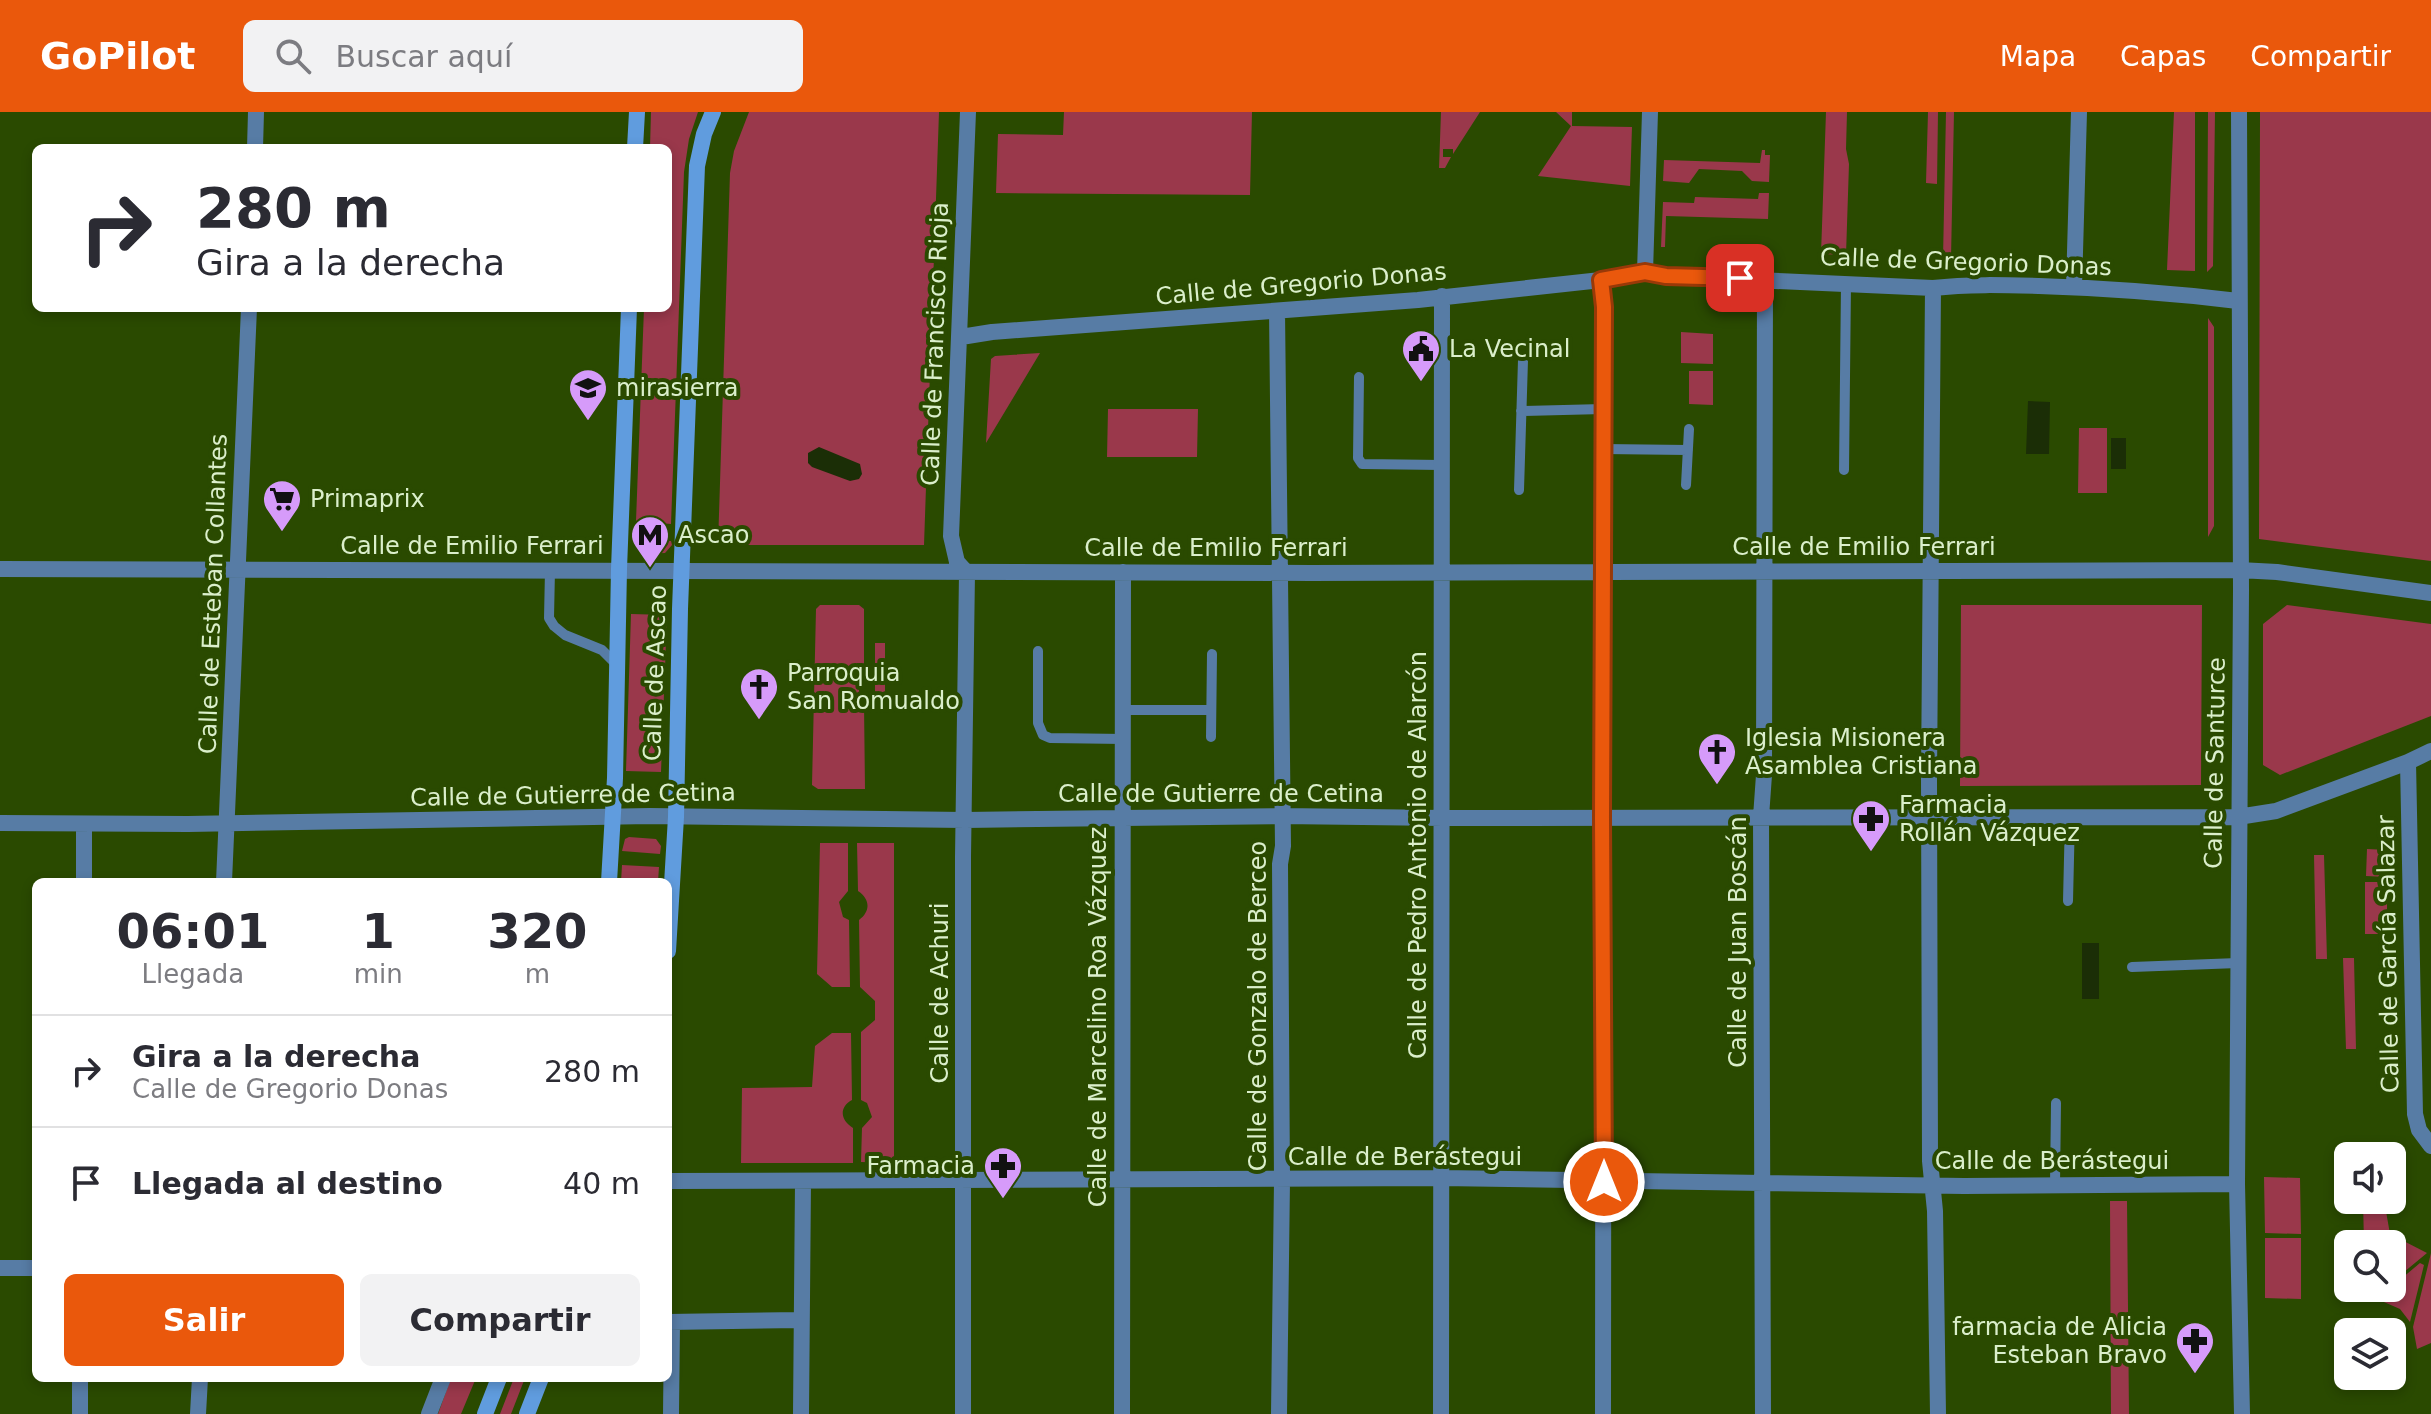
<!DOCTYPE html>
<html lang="es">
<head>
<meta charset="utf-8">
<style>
	:root { --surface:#fff; --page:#f2f2f3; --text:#2b2b33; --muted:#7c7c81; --line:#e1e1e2; --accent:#ea580c }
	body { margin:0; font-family:"DejaVu Sans",sans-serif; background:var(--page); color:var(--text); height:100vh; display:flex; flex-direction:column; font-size:30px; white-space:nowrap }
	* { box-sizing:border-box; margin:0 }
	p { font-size:26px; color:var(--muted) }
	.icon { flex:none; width:44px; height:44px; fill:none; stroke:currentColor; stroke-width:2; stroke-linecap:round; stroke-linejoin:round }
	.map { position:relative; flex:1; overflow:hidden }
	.panel { position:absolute; left:32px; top:766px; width:640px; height:504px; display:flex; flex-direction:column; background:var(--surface); border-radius:12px; box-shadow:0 4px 12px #0003 }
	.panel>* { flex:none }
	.guide { position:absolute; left:32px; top:32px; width:640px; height:168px; border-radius:12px; box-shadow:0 4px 12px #0003; background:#fff; color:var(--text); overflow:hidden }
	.buttons { position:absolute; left:2334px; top:1030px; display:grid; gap:16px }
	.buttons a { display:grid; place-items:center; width:72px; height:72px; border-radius:12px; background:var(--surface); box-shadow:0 4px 12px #0003; font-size:40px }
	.pin { position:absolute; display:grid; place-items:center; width:68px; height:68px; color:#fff; margin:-34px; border-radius:16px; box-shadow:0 4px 12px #0006 }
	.me { position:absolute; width:88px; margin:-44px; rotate:0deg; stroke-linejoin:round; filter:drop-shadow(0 0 6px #0008) }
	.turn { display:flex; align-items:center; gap:28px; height:168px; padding:0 32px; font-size:36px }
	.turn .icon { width:104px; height:104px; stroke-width:2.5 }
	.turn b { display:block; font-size:56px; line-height:68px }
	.eta { display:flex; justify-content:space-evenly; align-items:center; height:136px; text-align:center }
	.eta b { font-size:48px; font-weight:700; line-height:56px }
	.action { display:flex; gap:16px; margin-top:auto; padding:16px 32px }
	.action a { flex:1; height:92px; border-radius:12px; background:var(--accent); color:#fff; font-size:32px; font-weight:700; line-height:92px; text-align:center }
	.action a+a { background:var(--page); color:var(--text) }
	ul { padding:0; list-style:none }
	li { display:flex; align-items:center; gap:24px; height:112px; padding:0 32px; border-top:2px solid var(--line) }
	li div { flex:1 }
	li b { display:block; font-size:30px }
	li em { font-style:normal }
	header { display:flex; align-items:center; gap:48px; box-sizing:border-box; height:112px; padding:0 40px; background:var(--accent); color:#fff }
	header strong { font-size:38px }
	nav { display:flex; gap:44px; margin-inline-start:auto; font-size:28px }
	.search { width:560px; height:72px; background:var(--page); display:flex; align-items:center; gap:20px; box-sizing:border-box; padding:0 28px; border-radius:12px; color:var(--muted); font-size:30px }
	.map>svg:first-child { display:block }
</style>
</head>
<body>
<header>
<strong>GoPilot</strong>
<div class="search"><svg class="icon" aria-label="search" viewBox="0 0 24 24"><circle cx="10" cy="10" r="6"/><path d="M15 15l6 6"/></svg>Buscar aquí</div>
<nav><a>Mapa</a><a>Capas</a><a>Compartir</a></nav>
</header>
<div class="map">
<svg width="2431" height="1302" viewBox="0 0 2431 1302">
	<rect width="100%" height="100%" fill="#2a4a00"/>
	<path fill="#9a384b" d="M 651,0 L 698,0 L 689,27 L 684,60 L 671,412 L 636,409 L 644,196 L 668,196 L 668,36 L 650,36 Z
		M 749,0 L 939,0 L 924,433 L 718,433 L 730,61 L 734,39 Z
		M 1064,0 L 1252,0 L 1250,83 L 996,81 L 998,22 L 1063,23 Z
		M 1441,0 L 1480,0 L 1453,42 L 1453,37 L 1443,37 L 1443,45 L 1451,45 L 1445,56 L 1439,56 Z
		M 1556,0 L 1572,0 L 1572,14 L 1632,15 L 1630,74 L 1538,64 L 1571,14 Z
		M 1826,0 L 1847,0 L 1846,37 L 1849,52 L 1846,143 L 1821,142 Z
		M 1928,0 L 1938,0 L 1937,72 L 1926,71 Z
		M 1946,0 L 1954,0 L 1951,147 L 1943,147 Z
		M 2174,0 L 2195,0 L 2195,159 L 2167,158 Z
		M 2208,0 L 2215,0 L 2213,154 L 2207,160 Z
		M 2260,0 L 2431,0 L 2431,449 L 2259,427 Z
		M 1762,38 L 1765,38 L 1765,43 L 1770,43 L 1769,70 L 1752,69 L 1742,59 L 1699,57 L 1689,71 L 1663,69 L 1664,48 L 1760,51 Z
		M 1759,81 L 1769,81 L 1768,107 L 1666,104 L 1665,135 L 1661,135 L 1663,90 L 1694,91 L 1695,85 L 1758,87 Z
		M 2208,206 L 2214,215 L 2214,414 L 2208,425 Z
		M 1681,220 L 1713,222 L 1713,252 L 1681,251 Z
		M 1040,241 L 986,331 L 991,247 L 995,244 Z
		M 1689,259 L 1713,259 L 1713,293 L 1689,292 Z
		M 1108,297 L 1198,297 L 1197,345 L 1107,345 Z
		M 2079,316 L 2107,316 L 2107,381 L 2078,381 Z
		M 635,427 L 671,429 L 672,433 L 665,441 L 641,442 L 635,436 Z
		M 820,493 L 859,493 L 864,497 L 864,577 L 859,577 L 859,592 L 864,592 L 865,677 L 818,677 L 812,673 L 816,497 Z
		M 1961,493 L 2202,493 L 2201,673 L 1960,674 Z
		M 2287,493 L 2431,512 L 2431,604 L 2280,663 L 2263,653 L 2263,512 Z
		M 631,502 L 667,503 L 661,660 L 626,659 Z
		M 875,531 L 885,531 L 885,586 L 875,586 Z
		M 629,725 L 656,727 L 661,734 L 660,742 L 622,739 L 625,727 Z
		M 820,731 L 848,731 L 848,779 L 839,790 L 843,805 L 849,808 L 850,875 L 832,875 L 817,862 Z
		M 857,731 L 894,731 L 894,1051 L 861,1050 L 862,1016 L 872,1005 L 867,991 L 861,988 L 861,920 L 875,908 L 875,889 L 860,875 L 859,808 C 871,799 870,787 858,779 Z
		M 2367,737 L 2387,738 L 2387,765 L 2366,764 Z
		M 2314,743 L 2324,743 L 2327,847 L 2316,847 Z
		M 622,753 L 659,755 L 658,770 L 621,770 Z
		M 2365,770 L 2387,770 L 2387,822 L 2365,822 Z
		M 2343,846 L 2354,846 L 2356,937 L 2346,937 Z
		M 832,921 L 851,921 L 852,988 C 839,995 840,1008 853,1016 L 853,1051 L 741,1051 L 742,976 L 812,975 L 815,934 Z
		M 2264,1065 L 2300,1066 L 2301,1122 L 2265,1121 Z
		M 2363,1088 L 2384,1088 L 2390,1122 L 2427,1141 L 2392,1170 L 2392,1132 L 2364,1132 Z
		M 2110,1089 L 2127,1089 L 2129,1302 L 2111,1302 Z
		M 2265,1126 L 2301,1126 L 2301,1187 L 2265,1186 Z
		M 2431,1141 L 2431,1231 L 2417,1237 L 2413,1215 Z
		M 2420,1151 L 2424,1153 L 2410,1210 L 2400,1197 L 2377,1187 Z
		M 451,1266 L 476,1266 L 461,1302 L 438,1302 Z
		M 514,1266 L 525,1266 L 511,1302 L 500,1302 Z"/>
	<path fill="#1b2e06" d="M 2028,289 L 2050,290 L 2049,342 L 2026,342 Z
		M 2111,326 L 2126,326 L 2126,357 L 2111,357 Z
		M 819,335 L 860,352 L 862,362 L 859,367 L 850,369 L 812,355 L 808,351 L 808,341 Z
		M 2082,831 L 2099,831 L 2099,887 L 2082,887 Z"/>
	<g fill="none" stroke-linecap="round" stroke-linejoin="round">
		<path stroke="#577ca5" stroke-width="10" d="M 1359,265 L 1358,346 L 1362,352 L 1442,353
			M 1521,299 L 1603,297
			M 1603,337 L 1688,338
			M 1844,358 L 1846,171
			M 1686,373 L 1689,317
			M 1519,378 L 1523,248
			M 550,458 L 549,506 L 554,514 L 565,523 L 602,538 L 618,554
			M 1038,539 L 1038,611 L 1043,623 L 1050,626 L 1124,627
			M 1124,598 L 1211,598
			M 1211,625 L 1212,542
			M 2068,789 L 2070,704
			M 2132,855 L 2238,851
			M 2055,1073 L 2056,991"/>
		<path stroke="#577ca5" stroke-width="16" d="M 2239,0 L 2241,478 L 2237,1072 L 2242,1302
			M 255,36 L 256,0
			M 1645,160 L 1650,0
			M 1601,168 L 1604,195 L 1603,1302
			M 2074,175 L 2079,0
			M 1933,176 L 1929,665 L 1930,1049 L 1935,1099 L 1938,1302
			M 1277,199 L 1283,734 L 1280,752 L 1282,1069 L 1279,1302
			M 961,225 L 992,220 L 1418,188 L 1601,168 L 1645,160 L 1666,164 L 1933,176 C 1968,172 2003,173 2039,174 C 2105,176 2172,181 2238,189
			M 0,457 L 1311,461 L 2239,458 L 2277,460 L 2431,481
			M 967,461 L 957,450 L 951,424 L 968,0
			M 2408,650 L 2415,1002 L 2419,1018 L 2431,1034
			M 0,711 L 188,712 L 650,704 L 965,708 L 1282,704 L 1443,706 L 2238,705 L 2276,699 L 2408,650 L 2431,639
			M 84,770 L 84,712
			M 224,770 L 249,196
			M 668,1069 L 1441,1066 L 1964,1074 L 2237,1072
			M 0,1156 L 36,1156
			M 668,1210 L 800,1208
			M 80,1302 L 80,1266
			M 198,1302 L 200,1266
			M 429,1302 L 443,1266
			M 671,1302 L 672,1210
			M 801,1302 L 803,1070
			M 963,1302 L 963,745 L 967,461
			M 1122,1302 L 1123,460
			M 1441,1302 L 1442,184
			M 1763,1302 L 1761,705 L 1764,663 L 1765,167"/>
		<path stroke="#609cde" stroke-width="16" d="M 635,36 L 637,0
			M 609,770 L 615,666 L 619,457 L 629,196
			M 668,839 L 676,705 L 680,497 L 697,54 L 704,22 L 713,0
			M 485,1302 L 499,1266
			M 527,1302 L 541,1266"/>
	</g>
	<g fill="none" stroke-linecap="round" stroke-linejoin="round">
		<defs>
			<path id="route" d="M 1604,1070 L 1602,706 L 1604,195 L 1601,168 L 1645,160 L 1666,164 L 1740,166"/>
		</defs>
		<use href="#route" stroke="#983908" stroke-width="20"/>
		<use href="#route" stroke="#ea580c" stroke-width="14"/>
	</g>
	<defs>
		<symbol id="civic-pin" viewBox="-11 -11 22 30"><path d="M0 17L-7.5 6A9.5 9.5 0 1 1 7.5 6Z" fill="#d69bfa" stroke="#2a4a00"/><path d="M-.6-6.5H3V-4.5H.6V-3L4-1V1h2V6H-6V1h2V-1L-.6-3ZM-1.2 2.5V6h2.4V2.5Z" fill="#111"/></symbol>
		<symbol id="school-pin" viewBox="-11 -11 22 30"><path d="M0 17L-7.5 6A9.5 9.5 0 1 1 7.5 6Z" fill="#d69bfa" stroke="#2a4a00"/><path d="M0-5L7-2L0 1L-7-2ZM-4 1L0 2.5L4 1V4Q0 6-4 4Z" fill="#111"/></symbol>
		<symbol id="supermarket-pin" viewBox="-11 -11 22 30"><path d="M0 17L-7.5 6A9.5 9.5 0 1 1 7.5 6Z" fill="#d69bfa" stroke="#2a4a00"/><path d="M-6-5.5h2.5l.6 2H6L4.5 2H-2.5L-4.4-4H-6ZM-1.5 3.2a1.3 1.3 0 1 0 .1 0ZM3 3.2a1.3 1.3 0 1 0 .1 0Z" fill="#111"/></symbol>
		<symbol id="metro-pin" viewBox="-11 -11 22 30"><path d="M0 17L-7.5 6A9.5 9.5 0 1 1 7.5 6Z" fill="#d69bfa" stroke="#2a4a00"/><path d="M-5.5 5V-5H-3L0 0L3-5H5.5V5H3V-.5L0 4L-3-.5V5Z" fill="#111"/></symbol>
		<symbol id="church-pin" viewBox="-11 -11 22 30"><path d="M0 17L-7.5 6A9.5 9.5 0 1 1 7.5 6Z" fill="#d69bfa" stroke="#2a4a00"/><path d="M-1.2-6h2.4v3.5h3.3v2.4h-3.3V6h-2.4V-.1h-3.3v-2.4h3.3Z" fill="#111"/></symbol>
		<symbol id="pharmacy-pin" viewBox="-11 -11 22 30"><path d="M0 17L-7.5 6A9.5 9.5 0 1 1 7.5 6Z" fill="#d69bfa" stroke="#2a4a00"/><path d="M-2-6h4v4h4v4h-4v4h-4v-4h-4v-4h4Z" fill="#111"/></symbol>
	</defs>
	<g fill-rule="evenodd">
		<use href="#civic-pin" x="1399" y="215" width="44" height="60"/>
		<use href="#school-pin" x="566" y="254" width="44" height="60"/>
		<use href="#supermarket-pin" x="260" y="365" width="44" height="60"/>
		<use href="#metro-pin" x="628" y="401" width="44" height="60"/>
		<use href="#church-pin" x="737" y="553" width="44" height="60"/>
		<use href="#church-pin" x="1695" y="618" width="44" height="60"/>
		<use href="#pharmacy-pin" x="1849" y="685" width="44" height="60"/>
		<use href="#pharmacy-pin" x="981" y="1032" width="44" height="60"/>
		<use href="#pharmacy-pin" x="2173" y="1207" width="44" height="60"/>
	</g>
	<g text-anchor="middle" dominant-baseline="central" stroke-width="8" stroke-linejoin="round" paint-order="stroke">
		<g font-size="24" fill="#dbefcb" stroke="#2a4a00">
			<text transform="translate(1966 150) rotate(2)">Calle de Gregorio Donas</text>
			<text transform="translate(1301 172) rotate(-5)">Calle de Gregorio Donas</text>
			<text transform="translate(935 232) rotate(-88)">Calle de Francisco Rioja</text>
			<text x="472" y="434">Calle de Emilio Ferrari</text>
			<text x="1864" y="435">Calle de Emilio Ferrari</text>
			<text x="1216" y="436">Calle de Emilio Ferrari</text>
			<text transform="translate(213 482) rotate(-88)">Calle de Esteban Collantes</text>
			<text transform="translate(655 561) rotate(-88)">Calle de Ascao</text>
			<text transform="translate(2215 651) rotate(-89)">Calle de Santurce</text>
			<text x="1221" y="682">Calle de Gutierre de Cetina</text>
			<text transform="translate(573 683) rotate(-1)">Calle de Gutierre de Cetina</text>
			<text transform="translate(1418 743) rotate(-90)">Calle de Pedro Antonio de Alarcón</text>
			<text transform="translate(1738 830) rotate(-90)">Calle de Juan Boscán</text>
			<text transform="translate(2388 842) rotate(-91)">Calle de García Salazar</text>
			<text transform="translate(940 881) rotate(-90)">Calle de Achuri</text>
			<text transform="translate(1258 894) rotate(-90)">Calle de Gonzalo de Berceo</text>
			<text transform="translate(1098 905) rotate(-90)">Calle de Marcelino Roa Vázquez</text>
			<text x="1405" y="1045">Calle de Berástegui</text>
			<text x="2052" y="1049">Calle de Berástegui</text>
		</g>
		<g font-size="24" fill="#dbefcb" stroke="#2a4a00" text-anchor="start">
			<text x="1449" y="237">La Vecinal</text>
			<text x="616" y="276">mirasierra</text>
			<text x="310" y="387">Primaprix</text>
			<text x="678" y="423">Ascao</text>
			<text x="787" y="561">Parroquia<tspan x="787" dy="28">San Romualdo</tspan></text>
			<text x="1745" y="626">Iglesia Misionera<tspan x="1745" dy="28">Asamblea Cristiana</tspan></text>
			<text x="1899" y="693">Farmacia<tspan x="1899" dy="28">Rollán Vázquez</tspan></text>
			<text x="975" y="1054" text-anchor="end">Farmacia</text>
			<text x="2167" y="1215" text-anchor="end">farmacia de Alicia<tspan x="2167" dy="28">Esteban Bravo</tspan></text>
		</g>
	</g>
</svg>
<div class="buttons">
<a><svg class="icon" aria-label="sound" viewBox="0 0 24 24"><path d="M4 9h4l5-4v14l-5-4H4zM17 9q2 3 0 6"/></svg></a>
<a><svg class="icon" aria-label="search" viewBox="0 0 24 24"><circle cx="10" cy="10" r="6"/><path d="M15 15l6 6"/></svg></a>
<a><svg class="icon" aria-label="layers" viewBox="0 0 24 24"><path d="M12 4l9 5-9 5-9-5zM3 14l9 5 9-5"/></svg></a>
</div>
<div class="pin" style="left:1740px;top:166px;background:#d93025"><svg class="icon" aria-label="arrive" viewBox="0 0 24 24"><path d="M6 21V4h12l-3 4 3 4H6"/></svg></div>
<svg class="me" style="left:1604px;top:1070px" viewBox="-20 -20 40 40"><circle r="17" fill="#ea580c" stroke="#fff" stroke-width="3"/><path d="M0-11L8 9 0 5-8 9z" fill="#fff"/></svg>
<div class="guide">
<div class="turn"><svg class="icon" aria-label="right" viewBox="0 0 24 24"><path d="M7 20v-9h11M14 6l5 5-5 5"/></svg><div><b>280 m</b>Gira a la derecha</div></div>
</div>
<section class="panel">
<div class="eta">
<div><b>06:01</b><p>Llegada</p></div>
<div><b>1</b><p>min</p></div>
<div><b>320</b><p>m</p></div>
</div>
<ul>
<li><svg class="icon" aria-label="right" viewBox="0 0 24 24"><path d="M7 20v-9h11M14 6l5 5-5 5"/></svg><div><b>Gira a la derecha</b><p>Calle de Gregorio Donas</p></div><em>280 m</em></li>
<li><svg class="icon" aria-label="arrive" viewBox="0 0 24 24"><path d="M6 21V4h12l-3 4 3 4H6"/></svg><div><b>Llegada al destino</b></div><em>40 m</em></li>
</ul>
<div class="action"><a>Salir</a><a>Compartir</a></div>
</section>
</div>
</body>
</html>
